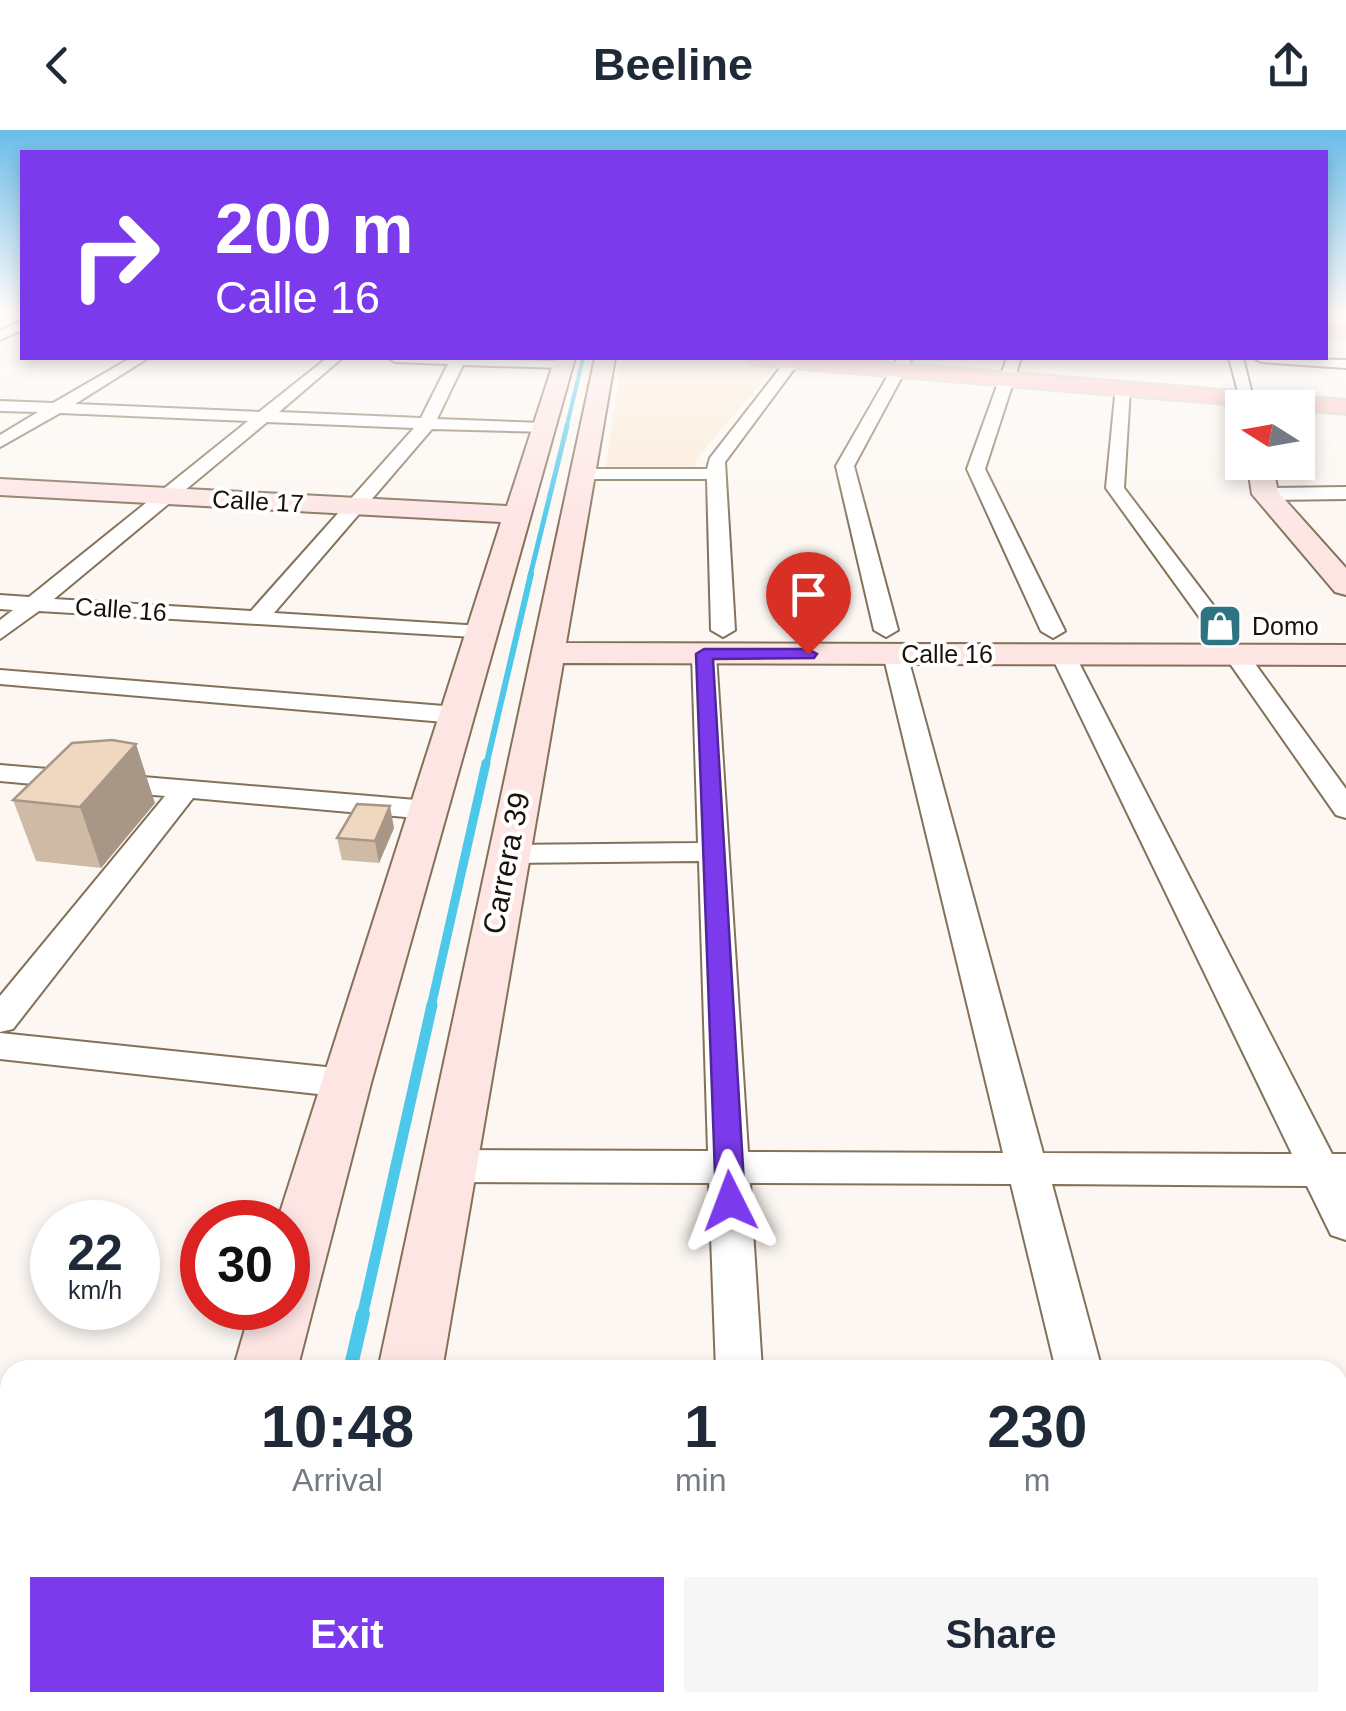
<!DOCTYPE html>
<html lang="en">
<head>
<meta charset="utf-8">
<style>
	:root { --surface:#fff; --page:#f6f6f7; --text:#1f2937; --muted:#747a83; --accent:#7c3aed }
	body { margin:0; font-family:Helvetica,sans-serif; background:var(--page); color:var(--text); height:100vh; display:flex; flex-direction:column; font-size:38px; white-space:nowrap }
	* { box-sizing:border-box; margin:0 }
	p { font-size:32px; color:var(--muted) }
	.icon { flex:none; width:55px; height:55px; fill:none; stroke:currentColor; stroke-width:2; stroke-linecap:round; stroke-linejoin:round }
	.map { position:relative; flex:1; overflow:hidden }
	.side { position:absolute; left:0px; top:1230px; width:1348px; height:352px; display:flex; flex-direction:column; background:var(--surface); border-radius:30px 30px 0 0; box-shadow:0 5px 15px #0003 }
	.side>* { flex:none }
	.top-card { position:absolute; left:20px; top:20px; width:1308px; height:210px; border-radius:0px; box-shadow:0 5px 15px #0003; background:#7c3aed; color:#fff; overflow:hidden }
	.needle { width:65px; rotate:281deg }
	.controls { position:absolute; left:1225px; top:260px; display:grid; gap:20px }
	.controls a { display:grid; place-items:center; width:90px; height:90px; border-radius:0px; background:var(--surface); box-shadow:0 5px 15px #0003; font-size:50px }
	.speed { position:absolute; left:30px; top:1070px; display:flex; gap:20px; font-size:50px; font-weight:700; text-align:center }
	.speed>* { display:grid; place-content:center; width:130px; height:130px; border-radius:50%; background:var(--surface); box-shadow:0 5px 15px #0003; line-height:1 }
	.speed small { font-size:25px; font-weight:400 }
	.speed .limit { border:15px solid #d22; background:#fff; color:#111 }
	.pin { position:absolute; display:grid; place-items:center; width:85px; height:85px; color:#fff; margin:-102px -42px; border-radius:50% 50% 50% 0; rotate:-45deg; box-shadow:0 0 10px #0007 }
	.pin .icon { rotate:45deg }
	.me { position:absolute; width:110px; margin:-55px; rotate:357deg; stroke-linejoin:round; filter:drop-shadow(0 0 8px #0008) }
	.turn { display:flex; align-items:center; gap:35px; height:210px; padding:0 30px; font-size:45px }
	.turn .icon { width:130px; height:130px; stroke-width:2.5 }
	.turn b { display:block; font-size:70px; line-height:85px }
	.eta { display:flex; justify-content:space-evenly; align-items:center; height:170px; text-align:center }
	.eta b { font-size:60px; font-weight:700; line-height:70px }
	.primary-button { display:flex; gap:20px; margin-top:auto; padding:20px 30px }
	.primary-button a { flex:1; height:115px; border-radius:0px; background:var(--accent); color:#fff; font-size:40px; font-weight:700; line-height:115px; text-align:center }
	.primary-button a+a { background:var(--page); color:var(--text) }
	header { display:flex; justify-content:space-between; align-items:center; height:130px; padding:0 30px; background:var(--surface); font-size:45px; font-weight:700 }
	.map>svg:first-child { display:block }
</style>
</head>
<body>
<header><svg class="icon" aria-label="back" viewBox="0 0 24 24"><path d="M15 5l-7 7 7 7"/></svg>Beeline<svg class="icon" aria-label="share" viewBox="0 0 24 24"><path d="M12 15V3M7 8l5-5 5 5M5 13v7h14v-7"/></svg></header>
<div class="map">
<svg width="1346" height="1581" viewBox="0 0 1346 1581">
	<rect width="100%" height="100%" fill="#fcf7f2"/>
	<path fill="#fbead7" d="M 622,228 L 713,228 L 779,233 L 696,329 L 695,343 L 605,341 Z"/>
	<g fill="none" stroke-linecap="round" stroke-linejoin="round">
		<path stroke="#4ec8ea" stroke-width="4" d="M 566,299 L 583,228"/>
		<path stroke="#4ec8ea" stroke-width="5" d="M 530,446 L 567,296"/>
		<path stroke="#4ec8ea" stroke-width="6" d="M 486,636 L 531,444"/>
		<path stroke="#4ec8ea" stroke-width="9" d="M 431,877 L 486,633"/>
		<path stroke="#4ec8ea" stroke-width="11" d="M 362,1187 L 432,875"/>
		<path stroke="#4ec8ea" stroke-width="14" d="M 350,1240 L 363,1184"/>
		<defs>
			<path id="street" d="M 22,191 L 22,200 L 0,210 L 0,201 Z
				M 131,228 L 148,228 L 75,274 L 259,282 L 327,228 L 342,228 L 279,282 L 421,288 L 448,234 L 395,232 L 388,228 L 568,231 L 570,234 L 563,238 L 463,235 L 437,289 L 543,293 L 551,298 L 549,302 L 432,299 L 274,483 L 482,496 L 490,498 L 490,508 L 39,481 L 0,509 L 0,490 L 13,480 L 0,479 L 0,465 L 29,467 L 248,291 L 60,283 L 0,317 L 0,305 L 38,282 L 0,281 L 0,271 L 53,273 ZM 267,292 L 414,298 L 251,481 L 54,469 Z
				M 788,228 L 800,231 L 725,332 L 735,500 L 723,507 L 711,500 L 707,349 L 582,349 L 573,344 L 582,339 L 707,339 L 710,328 Z
				M 898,228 L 912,228 L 854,336 L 898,500 L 886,507 L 874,500 L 836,336 Z
				M 1007,228 L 1021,228 L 985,339 L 1065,501 L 1053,508 L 1041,501 L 967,339 Z
				M 1229,228 L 1243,228 L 1254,272 L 1240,269 Z
				M 1254,228 L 1346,230 L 1346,238 L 1261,232 Z
				M 1116,256 L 1130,259 L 1124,358 L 1229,496 L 1229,506 L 1213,506 L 1106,358 Z
				M 1346,357 L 1346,369 L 1265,370 L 1256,364 L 1265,358 Z
				M 704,517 L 716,524 L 748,1022 L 1003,1023 L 883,524 L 895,517 L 907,524 L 1043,1023 L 1292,1024 L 1051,525 L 1063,518 L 1075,525 L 1332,1024 L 1346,1024 L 1346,1110 L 1331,1105 L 1307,1056 L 1052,1054 L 1102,1240 L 1056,1240 L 1011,1054 L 750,1053 L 762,1240 L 716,1240 L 709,1053 L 447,1052 L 433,1047 L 427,1036 L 433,1025 L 447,1020 L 708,1021 L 699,731 L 508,733 L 493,724 L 508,715 L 698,713 L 692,524 Z
				M 1236,518 L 1245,520 L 1346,659 L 1346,688 L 1336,685 L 1224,525 Z
				M 0,540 L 456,577 L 469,585 L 456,593 L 0,554 Z
				M 0,635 L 428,671 L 442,680 L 428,689 L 193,668 L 13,899 L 0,902 L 0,866 L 165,666 L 0,651 Z
				M 0,903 L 345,939 L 358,943 L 364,953 L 358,963 L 345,967 L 0,929 Z
				M 643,1572 L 701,1572 L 698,1581 L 640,1581 Z
				M 1101,1572 L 1159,1572 L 1157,1581 L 1099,1581 Z"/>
			<path id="secondary" d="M 555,228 L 575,228 L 371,953 L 297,1240 L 233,1240 L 251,1178 L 288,1178 L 288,1092 L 277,1092 L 501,392 L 0,365 L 0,349 L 507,376 Z
				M 595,228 L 615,228 L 566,513 L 1346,515 L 1346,535 L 563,533 L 442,1240 L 378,1240 Z
				M 1247,332 L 1272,332 L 1278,362 L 1346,438 L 1346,465 L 1335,462 L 1252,364 Z
				M 0,1366 L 10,1368 L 10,1440 L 0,1438 Z
				M 10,1540 L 10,1572 L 153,1572 L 150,1581 L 0,1581 L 0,1546 Z
				M 255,1572 L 334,1572 L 331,1581 L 251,1581 Z
				M 403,1572 L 490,1572 L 494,1581 L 406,1581 Z"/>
			<path id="primary" d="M 1325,195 L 1346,196 L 1346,208 L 1325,207 Z
				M 744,228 L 832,228 L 1346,270 L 1346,284 L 755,235 Z"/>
		</defs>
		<use href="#street" stroke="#84715a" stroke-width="4"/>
		<use href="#secondary" stroke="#84715a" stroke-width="4"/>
		<use href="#primary" stroke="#d6d4d3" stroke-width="4"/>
		<use href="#street" fill="#fff" fill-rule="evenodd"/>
		<use href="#secondary" fill="#fde5e4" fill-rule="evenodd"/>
		<use href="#primary" fill="#fbcac8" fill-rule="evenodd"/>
	</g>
	<path fill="#cebaa5" d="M 13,670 L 155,673 L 101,738 L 36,731 Z
		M 394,698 L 379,733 L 342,730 L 337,708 Z"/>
	<path fill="#a89786" d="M 136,614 L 155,673 L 101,738 L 80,677 Z
		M 390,676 L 394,698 L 379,733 L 375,711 Z"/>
	<path fill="#f0d8c0" stroke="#a89786" stroke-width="2.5" d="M 112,610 L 136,614 L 80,677 L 13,670 L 72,613 Z
		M 357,674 L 390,676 L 375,711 L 337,708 Z"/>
	<linearGradient id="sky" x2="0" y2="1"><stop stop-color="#6abce9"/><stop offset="0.45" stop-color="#fefbf9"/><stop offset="1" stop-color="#fefbf9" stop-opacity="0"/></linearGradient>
	<rect width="1346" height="403" fill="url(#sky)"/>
	<path fill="#7c3aed" stroke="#51269a" stroke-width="2.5" d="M 808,519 L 817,524 L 814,528 L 713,529 L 745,1071 L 740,1079 L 720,1079 L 716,1071 L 696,524 L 704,519 Z"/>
	<defs>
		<symbol id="shop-square" viewBox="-11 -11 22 22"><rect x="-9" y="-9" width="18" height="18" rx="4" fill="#2e7381" stroke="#fff"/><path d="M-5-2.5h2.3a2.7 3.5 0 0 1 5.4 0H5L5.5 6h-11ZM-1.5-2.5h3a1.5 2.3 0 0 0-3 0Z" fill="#fff"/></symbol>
	</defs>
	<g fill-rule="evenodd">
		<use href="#shop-square" x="1195" y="471" width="50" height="50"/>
	</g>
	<g text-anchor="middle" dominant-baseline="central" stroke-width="8" stroke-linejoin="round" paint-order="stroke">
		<g font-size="25" fill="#1a1209" stroke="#fff">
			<text transform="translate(258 371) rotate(3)">Calle 17</text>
			<text transform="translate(121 479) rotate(4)">Calle 16</text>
			<text x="947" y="524">Calle 16</text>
		</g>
		<g font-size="25" fill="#1a1209" stroke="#fff" text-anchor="start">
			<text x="1252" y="496">Domo</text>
		</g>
		<g font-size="30" fill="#1a1209" stroke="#fff">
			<text transform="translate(506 733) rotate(-79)">Carrera 39</text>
		</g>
	</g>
</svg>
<div class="controls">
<a><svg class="needle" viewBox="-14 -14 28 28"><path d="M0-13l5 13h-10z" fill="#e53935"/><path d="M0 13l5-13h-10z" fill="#747a83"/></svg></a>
</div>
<div class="speed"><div>22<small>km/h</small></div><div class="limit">30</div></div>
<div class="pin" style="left:808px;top:524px;background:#d93025"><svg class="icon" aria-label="arrive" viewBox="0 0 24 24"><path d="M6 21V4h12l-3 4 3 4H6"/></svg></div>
<svg class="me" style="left:730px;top:1071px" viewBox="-20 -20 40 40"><path d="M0-17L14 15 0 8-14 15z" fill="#7c3aed" stroke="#fff" stroke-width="4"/></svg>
<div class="top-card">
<div class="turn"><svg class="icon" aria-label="right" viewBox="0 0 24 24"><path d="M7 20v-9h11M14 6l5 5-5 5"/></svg><div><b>200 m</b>Calle 16</div></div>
</div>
<section class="side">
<div class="eta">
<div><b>10:48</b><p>Arrival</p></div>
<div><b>1</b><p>min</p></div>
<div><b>230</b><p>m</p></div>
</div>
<div class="primary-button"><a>Exit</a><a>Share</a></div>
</section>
</div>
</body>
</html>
